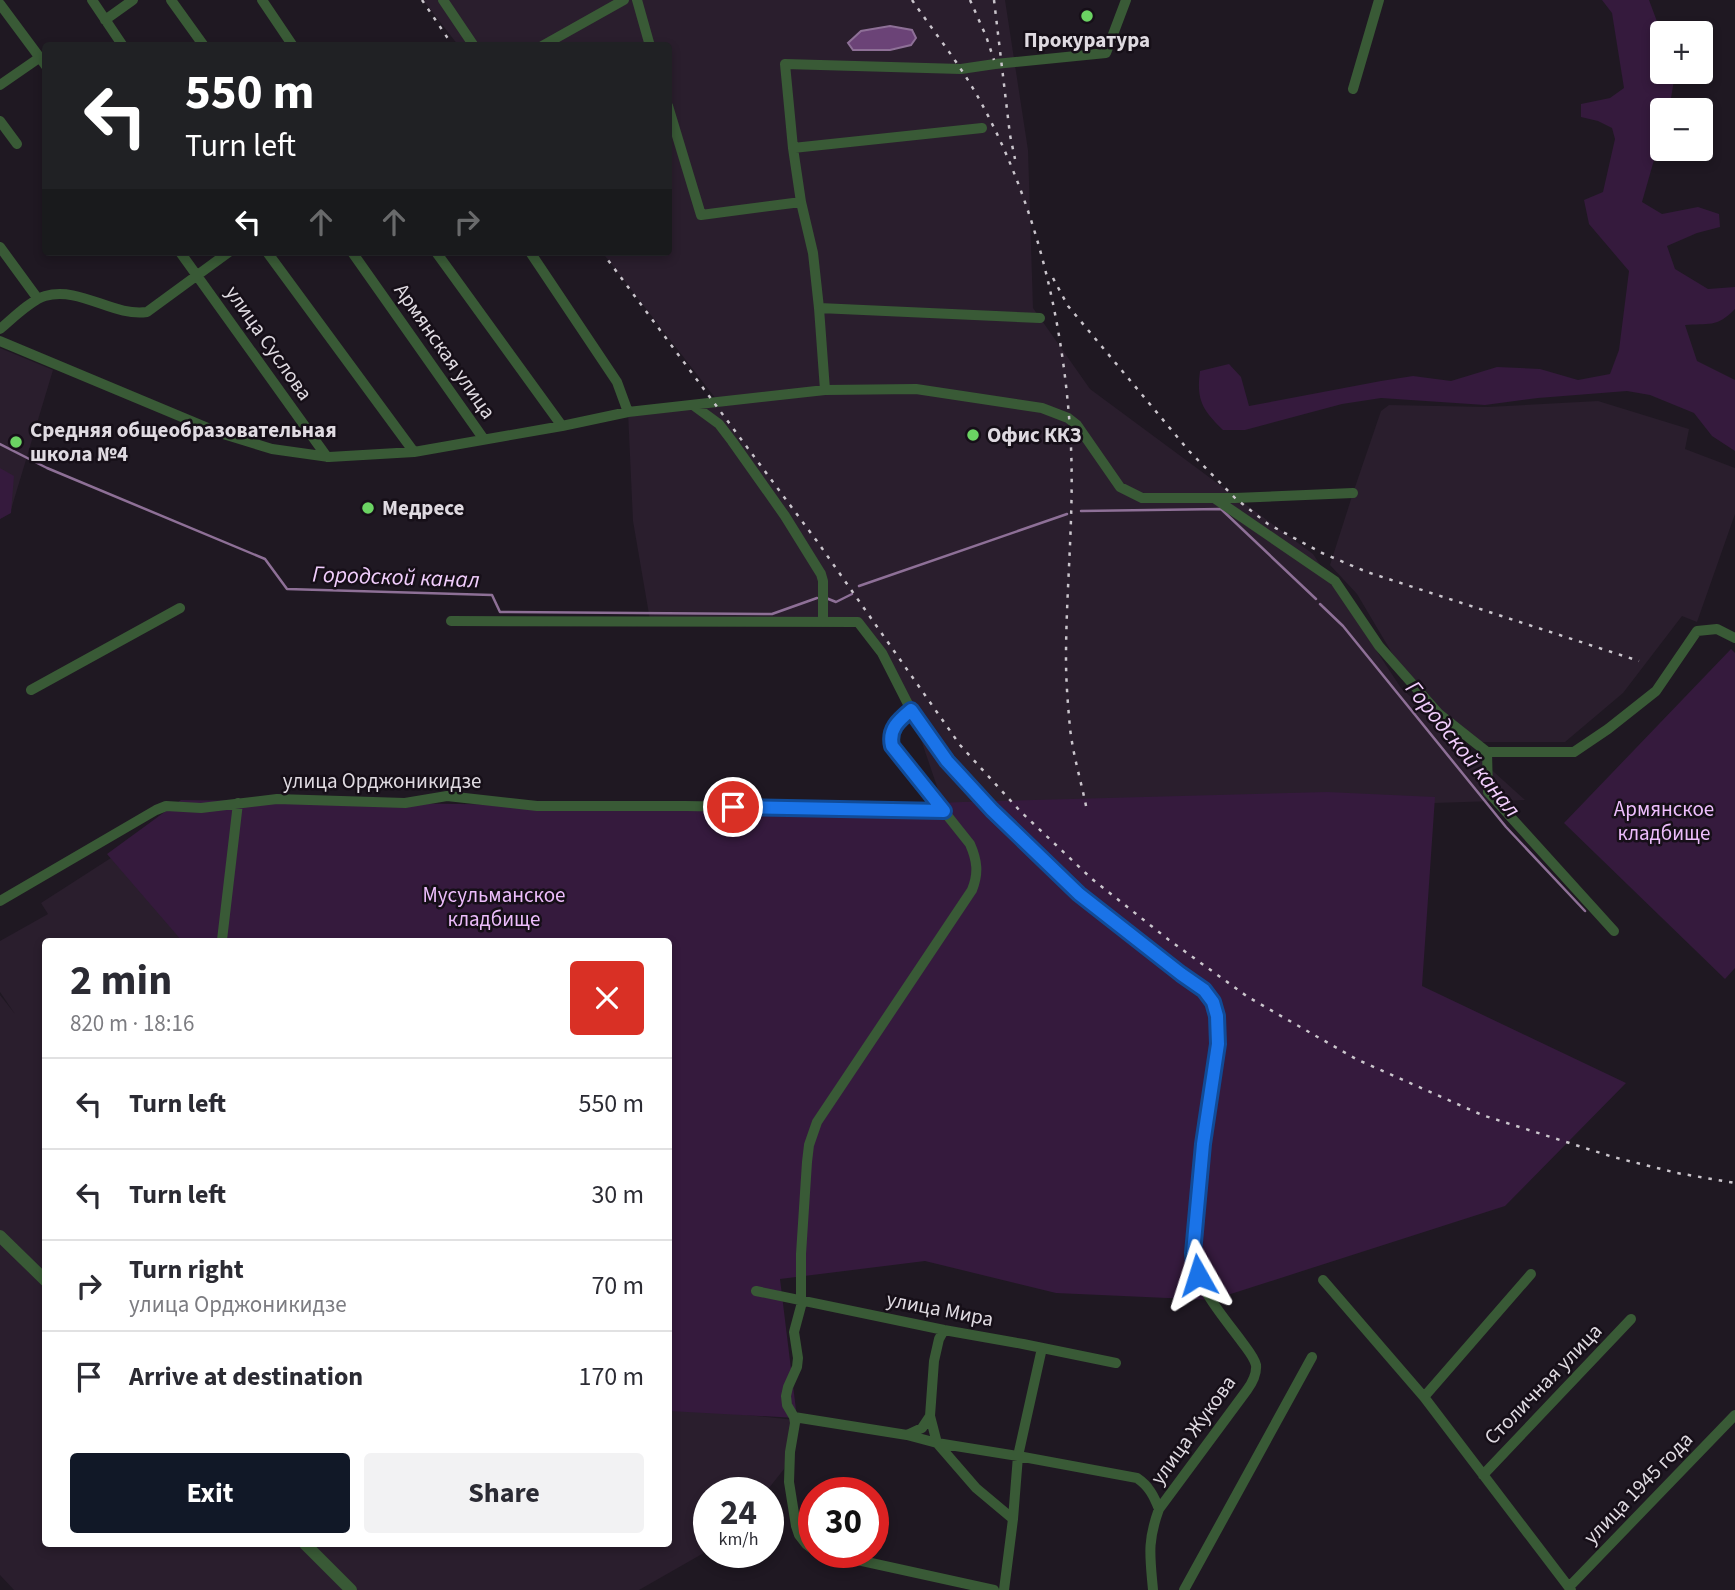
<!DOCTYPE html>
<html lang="en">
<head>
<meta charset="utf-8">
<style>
	:root { --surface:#fff; --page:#f2f2f3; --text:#2b2b33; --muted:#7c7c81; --line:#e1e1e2; --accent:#111827 }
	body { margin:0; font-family:"Source Sans 3",sans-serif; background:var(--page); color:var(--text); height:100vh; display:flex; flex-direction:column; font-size:26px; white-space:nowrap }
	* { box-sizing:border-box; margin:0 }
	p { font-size:23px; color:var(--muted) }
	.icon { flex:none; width:38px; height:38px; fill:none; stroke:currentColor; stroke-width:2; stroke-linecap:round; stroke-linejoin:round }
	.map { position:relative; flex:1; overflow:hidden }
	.drawer { position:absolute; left:42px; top:938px; width:630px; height:609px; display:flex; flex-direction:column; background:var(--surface); border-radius:7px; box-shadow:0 4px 10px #0003 }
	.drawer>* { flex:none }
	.hud { position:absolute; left:42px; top:42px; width:630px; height:214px; border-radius:7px; box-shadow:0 4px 10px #0003; background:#202124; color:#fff; overflow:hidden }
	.controls { position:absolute; left:1650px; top:21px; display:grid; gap:14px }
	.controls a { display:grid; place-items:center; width:63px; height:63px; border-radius:7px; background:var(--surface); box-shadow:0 4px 10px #0003; font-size:35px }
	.speed { position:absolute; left:693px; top:1477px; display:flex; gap:14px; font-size:35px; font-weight:700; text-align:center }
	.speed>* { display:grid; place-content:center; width:91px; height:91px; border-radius:50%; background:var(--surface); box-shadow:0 4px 10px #0003; line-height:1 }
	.speed small { font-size:18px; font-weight:400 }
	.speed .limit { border:10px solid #d22; background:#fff; color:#111 }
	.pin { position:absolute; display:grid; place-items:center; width:60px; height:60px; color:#fff; margin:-30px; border:4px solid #fff; border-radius:50%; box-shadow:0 2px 7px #0007 }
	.me { position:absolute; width:77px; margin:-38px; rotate:354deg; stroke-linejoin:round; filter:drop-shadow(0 0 5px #0008) }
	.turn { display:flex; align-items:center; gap:24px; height:147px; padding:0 28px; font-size:32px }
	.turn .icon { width:91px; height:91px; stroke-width:2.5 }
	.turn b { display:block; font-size:49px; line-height:60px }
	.lanes { display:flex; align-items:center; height:66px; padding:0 28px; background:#0003; justify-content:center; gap:35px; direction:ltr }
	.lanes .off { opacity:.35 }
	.round { display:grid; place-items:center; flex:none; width:74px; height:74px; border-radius:7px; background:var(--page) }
	.headline { display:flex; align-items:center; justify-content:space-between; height:119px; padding:0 28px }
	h1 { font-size:42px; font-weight:700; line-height:52px }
	.primary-button { display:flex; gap:14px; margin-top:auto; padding:14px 28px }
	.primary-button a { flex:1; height:80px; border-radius:7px; background:var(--accent); color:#fff; font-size:28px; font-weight:700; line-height:80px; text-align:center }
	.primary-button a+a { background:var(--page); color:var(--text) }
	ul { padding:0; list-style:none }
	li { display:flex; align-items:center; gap:21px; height:91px; padding:0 28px; border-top:2px solid var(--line) }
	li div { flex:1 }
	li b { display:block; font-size:26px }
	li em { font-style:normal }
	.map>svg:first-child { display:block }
</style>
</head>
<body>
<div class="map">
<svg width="1735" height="1590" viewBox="0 0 1735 1590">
	<rect width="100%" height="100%" fill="#1f1822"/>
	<path fill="#2a1e2d" d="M 423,0 L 1005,0 L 1028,150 L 1033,308 L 1090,389 L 1313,554 L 1401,688 L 1525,800 L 948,819 L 911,710 L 858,623 L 650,620 L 633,521 L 628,412 L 716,399 L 602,252 L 668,252 L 668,46 L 458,45 Z
		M 0,348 L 53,370 L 10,513 L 0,519 Z
		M 1598,401 L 1689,429 L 1685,449 L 1735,468 L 1735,514 L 1697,622 L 1682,616 L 1623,693 L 1565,742 L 1476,742 L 1412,682 L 1392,653 L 1357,594 L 1330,565 L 1353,493 L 1381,411 L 1389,405 L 1487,407 Z
		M 114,856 L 186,941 L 46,942 L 46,1544 L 668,1544 L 669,1407 L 795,1420 L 784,1469 L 765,1493 L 709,1493 L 709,1550 L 639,1590 L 14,1590 L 0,1575 L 0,995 L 15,1014 L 0,992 L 0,941 L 48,914 L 41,903 Z"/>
	<path fill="#351a3d" d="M 1602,0 L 1649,0 L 1662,35 L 1662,72 L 1674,72 L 1675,74 L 1669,110 L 1662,110 L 1662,132 L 1642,202 L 1662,214 L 1698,207 L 1719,214 L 1720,227 L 1697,233 L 1667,246 L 1675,269 L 1708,289 L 1735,287 L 1735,309 C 1717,328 1708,323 1685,325 L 1697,361 L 1735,380 L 1735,451 L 1712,436 L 1694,413 L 1650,395 L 1627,391 L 1538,398 L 1485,405 L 1381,398 L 1342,404 L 1245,430 L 1223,430 C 1203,410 1196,401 1200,371 L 1229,364 L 1241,377 L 1249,406 L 1381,381 L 1413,376 L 1451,381 L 1497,367 L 1540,369 L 1578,380 L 1610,374 L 1619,350 L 1629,271 L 1589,224 L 1584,200 L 1603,192 L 1615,139 L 1612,128 L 1598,121 L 1581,117 L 1581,104 L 1610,98 L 1624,88 L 1612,13 Z
		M 0,468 L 14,476 L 11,513 L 0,519 Z
		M 1731,649 L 1735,653 L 1735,968 L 1725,979 L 1564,823 Z
		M 1327,792 L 1435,797 L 1422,986 L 1626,1083 L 1505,1206 L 1212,1300 L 1056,1293 L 925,1261 L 780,1279 L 797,1418 L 669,1411 L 668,942 L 182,941 L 107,854 L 181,800 L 805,809 L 962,802 Z"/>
	<path fill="#6b4377" stroke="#8e7097" stroke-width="2" d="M 890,26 L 912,30 L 916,38 L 911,45 L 890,50 L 853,50 L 848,43 L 861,31 Z"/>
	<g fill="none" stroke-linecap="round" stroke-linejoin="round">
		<path stroke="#8e7097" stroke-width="2.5" d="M 0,444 L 47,468 L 265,559 L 287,589 L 492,595 L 500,612 L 772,614 L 817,598
			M 1081,511 L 1221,509 L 1316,599
			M 859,586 L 1067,514
			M 826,598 L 836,602 L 852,594
			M 1320,604 L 1343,626 L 1506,827 L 1585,911"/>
		<path stroke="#395a36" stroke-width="10" d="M 92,0 L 123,46
			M 171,0 L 204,46
			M 262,0 L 293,46
			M 443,0 L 474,46
			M 637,0 L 650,46
			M 0,4 L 46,66
			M 105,20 L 133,0
			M 542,46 L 624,0
			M 0,85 L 39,58
			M 1353,89 L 1379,0
			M 668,106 L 701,215 L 801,202
			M 0,121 L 17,144
			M 793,148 L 982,128
			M 0,247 L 38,299
			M 180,252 L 327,457
			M 267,252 L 414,452
			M 352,252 L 483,438
			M 436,252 L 562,426
			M 530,252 L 617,382 L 628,412
			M 819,308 L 1040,318
			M 0,329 C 12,319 31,300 45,296 C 80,286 113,317 147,312 L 229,252
			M 0,341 L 220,433 L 272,449 L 329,457 L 414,452 L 562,426 L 628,412 L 825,390 L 916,389 L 1042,408 L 1068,418 L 1077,425 L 1120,487 L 1142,498 L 1235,498 L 1353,493
			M 825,390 L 819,308 L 813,253 L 801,202 L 793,148 L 785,64 L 961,69 L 995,64 L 1106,53 L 1126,0
			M 693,405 L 719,424 L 732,441 L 785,516 L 821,574 L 823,581 L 823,622
			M 1214,498 L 1335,581 L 1379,646 L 1439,714 L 1487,752 L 1574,752 L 1608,729 L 1656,691 L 1697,631 L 1717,629 L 1735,638
			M 451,621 L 858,622 L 882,653 L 911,710 L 947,761 L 992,810 L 1079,894 L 1181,974 L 1204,990 L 1213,1002 L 1217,1016 L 1218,1044 L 1203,1144 L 1193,1253 C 1195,1286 1223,1316 1242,1342 C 1247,1349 1254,1357 1256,1365 C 1257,1375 1252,1383 1247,1390 L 1159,1509 C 1147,1542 1150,1556 1153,1590
			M 31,690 L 180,608
			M 1487,752 L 1488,792 L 1614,931
			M 0,901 L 156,810 L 166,806 L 201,808 L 277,799 L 405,803 L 447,796 L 537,806 L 686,806 L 944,811
			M 222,940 L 238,803
			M 1323,1280 L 1424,1397 L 1571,1590
			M 756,1291 L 944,1330 L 1023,1344 L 1116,1363
			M 944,1330 L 939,1339 L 934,1361 L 930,1416 L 937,1443 L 1018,1456 L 1137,1478 C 1149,1486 1154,1496 1159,1509
			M 1424,1397 L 1531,1274
			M 794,1417 L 907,1435 L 937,1443 L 976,1488 L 1013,1519
			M 907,1435 L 922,1428 L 930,1416
			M 1483,1475 L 1631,1319
			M 814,1550 L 806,1544 L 799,1535 L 796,1526 L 789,1482 L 790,1452 L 795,1423 L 794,1417 L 787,1405 L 786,1396 L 788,1387 L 797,1367 L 798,1358 L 794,1332 L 801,1306 L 801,1254 L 807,1162 L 809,1145 L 817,1122 L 972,890 C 979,873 977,860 970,844 L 892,746 C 888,729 898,720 911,710
			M 821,1552 L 994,1590
			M 1569,1587 L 1735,1415
			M 1004,1590 L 1013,1519 L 1018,1456 L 1042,1348
			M 1184,1590 L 1312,1357"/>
		<path stroke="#395a36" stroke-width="12" d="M 0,1236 L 46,1281
			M 305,1544 L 351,1590"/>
		<path stroke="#cac5cc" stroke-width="2.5" stroke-dasharray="3.5 7" stroke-linecap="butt" d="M 422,0 L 453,46
			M 912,0 C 934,32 959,63 978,97 C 1037,203 1065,326 1071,447 C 1074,518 1066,589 1066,659 C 1066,682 1068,706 1070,728 C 1073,756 1082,784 1087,811
			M 970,0 L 986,36 L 994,60
			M 994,0 L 1010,135 L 1015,159
			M 602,252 L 819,544 L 960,745 L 1020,811 L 1092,879 L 1169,940 L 1248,997 L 1356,1059 L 1482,1115 L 1613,1157 L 1677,1173 L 1735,1183
			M 1053,278 L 1068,306 L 1189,451 L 1235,498 L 1268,524 L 1322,553 L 1367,572 L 1639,661"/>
	</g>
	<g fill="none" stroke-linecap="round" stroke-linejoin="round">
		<defs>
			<path id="route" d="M 733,807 L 944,811 L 892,746 C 888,729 899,720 911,710 L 947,761 L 992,810 L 1079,894 L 1181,974 L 1204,990 L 1213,1002 L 1217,1016 L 1218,1044 L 1203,1144 L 1193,1253 L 1194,1264 L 1198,1275"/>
		</defs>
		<use href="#route" stroke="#114b97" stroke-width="18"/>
		<use href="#route" stroke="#1a73e8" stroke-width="12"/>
	</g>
	<g fill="#6bd363" stroke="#160f18" stroke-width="2.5">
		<circle cx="1087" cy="16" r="7"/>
		<circle cx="973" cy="435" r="7"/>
		<circle cx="16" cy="442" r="7"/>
		<circle cx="368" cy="508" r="7"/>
	</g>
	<g text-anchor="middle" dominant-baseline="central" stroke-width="5" stroke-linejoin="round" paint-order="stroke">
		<g font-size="21" font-weight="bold" fill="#dfdae1" stroke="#160f18" text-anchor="start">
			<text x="1087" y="40" text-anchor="middle">Прокуратура</text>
			<text x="30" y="430">Средняя общеобразовательная<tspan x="30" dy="24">школа №4</tspan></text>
			<text x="987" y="435">Офис ККЗ</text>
			<text x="382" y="508">Медресе</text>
		</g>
		<g font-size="21" fill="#dfdae1" stroke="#160f18">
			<text transform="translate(269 343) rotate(55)">улица Суслова</text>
			<text transform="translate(445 351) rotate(55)">Армянская улица</text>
			<text x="382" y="781">улица Орджоникидзе</text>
			<text transform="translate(940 1309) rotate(11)">улица Мира</text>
			<text transform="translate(1543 1384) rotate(-46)">Столичная улица</text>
			<text transform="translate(1193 1430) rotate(-54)">улица Жукова</text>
			<text transform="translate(1638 1488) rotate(-46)">улица 1945 года</text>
		</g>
		<g font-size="21" fill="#edbdfc" stroke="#160f18">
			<text x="1664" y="809">Армянское<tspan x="1664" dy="24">кладбище</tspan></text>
			<text x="494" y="895">Мусульманское<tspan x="494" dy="24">кладбище</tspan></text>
		</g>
		<g font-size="23" font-style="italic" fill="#f2cefd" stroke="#160f18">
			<text transform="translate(396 577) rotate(2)">Городской канал</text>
			<text transform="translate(1463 749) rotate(51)">Городской канал</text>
		</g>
	</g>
</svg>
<div class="controls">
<a>+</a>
<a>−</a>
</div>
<div class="speed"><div>24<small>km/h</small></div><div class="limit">30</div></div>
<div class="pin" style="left:733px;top:807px;background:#d93025"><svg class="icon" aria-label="arrive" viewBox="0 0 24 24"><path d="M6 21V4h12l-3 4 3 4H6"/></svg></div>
<svg class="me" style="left:1198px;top:1275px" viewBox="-20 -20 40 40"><path d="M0-17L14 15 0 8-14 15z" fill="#1a73e8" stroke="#fff" stroke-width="4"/></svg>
<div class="hud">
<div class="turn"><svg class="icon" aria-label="left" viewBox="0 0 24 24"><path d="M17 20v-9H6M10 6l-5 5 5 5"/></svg><div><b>550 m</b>Turn left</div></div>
<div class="lanes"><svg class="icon" aria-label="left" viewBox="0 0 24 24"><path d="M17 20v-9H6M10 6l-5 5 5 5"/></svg><svg class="icon off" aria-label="ahead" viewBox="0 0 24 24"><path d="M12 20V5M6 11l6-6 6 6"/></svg><svg class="icon off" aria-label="ahead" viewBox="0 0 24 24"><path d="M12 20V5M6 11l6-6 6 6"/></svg><svg class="icon off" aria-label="right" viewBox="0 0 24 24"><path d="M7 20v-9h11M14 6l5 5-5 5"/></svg></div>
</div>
<section class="drawer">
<div class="headline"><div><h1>2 min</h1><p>820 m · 18:16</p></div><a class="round" style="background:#d93025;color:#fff"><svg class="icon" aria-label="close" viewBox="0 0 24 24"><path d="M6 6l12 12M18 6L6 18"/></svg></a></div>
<ul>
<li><svg class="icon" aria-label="left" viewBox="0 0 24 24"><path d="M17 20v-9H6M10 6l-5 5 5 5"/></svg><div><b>Turn left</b></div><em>550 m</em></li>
<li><svg class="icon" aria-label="left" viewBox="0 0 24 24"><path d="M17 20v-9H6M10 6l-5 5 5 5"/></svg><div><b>Turn left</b></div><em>30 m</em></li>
<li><svg class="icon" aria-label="right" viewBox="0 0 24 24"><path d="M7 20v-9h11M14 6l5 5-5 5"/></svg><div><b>Turn right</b><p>улица Орджоникидзе</p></div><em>70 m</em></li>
<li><svg class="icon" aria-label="arrive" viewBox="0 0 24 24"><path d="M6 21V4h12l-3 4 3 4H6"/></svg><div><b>Arrive at destination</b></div><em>170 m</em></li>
</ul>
<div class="primary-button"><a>Exit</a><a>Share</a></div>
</section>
</div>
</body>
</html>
